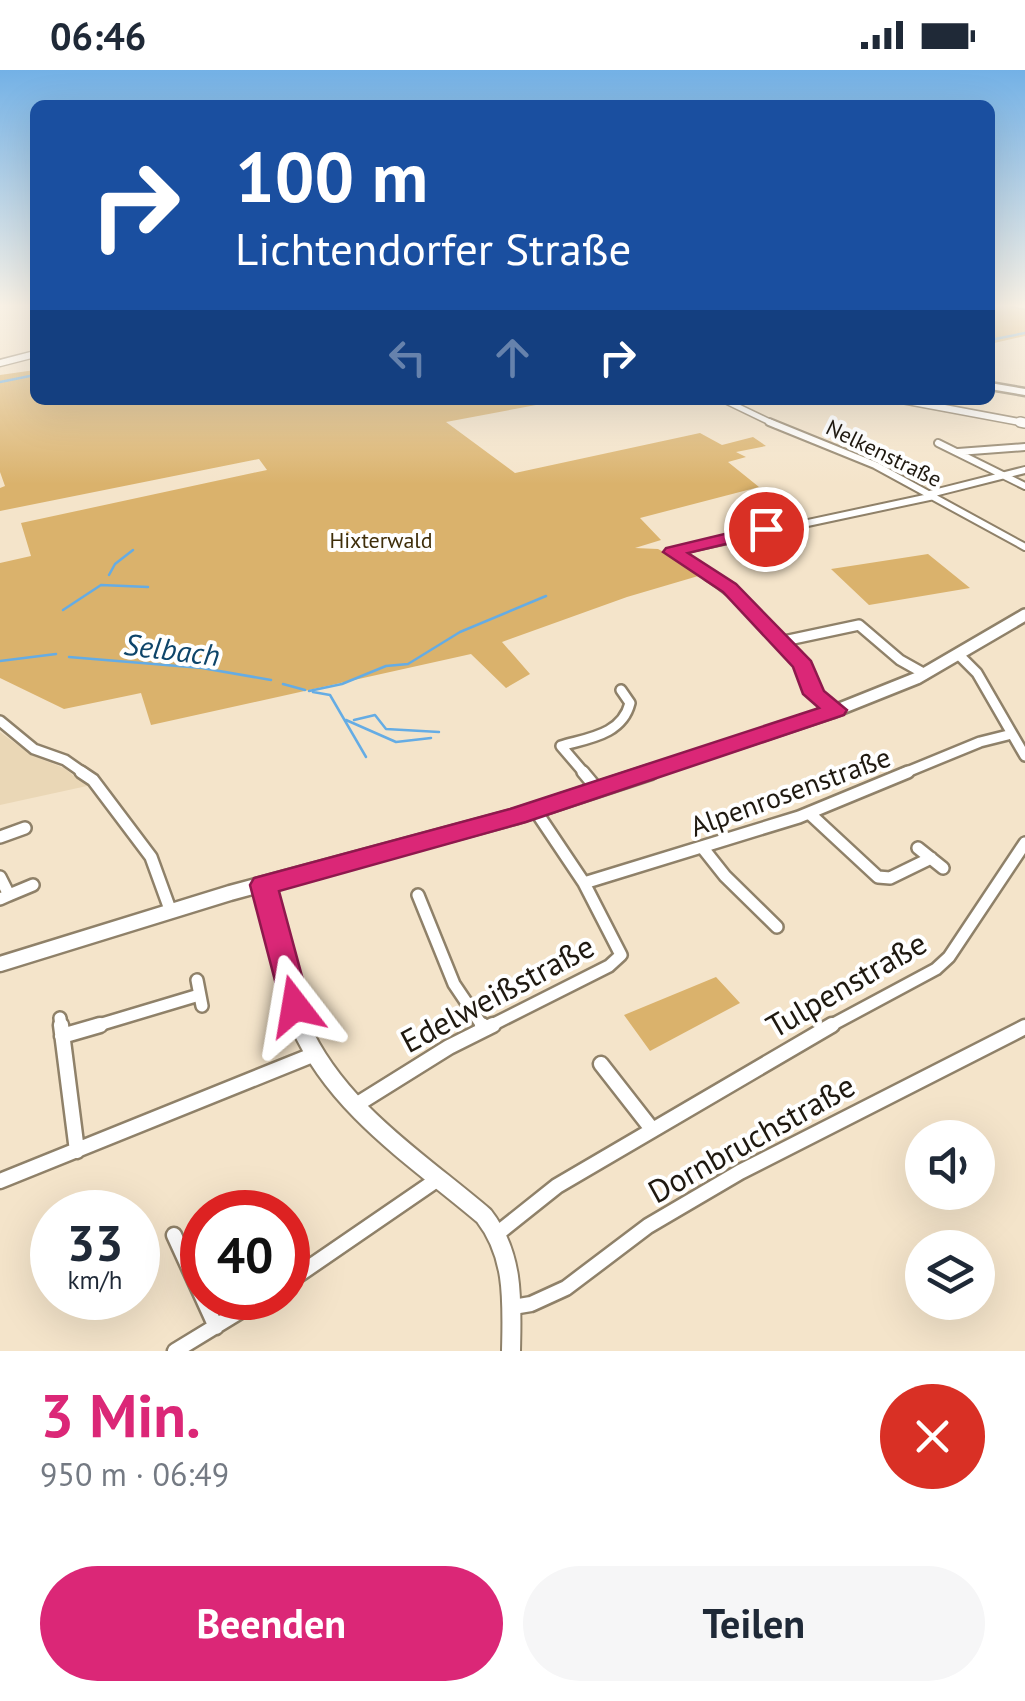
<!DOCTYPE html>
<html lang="de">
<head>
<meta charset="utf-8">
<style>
	:root { --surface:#fff; --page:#f6f6f7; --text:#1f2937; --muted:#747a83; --accent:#db2777 }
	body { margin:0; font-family:"PT Sans",sans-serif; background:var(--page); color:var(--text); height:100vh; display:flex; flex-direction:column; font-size:38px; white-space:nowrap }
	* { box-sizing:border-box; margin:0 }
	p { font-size:32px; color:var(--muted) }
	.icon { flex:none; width:55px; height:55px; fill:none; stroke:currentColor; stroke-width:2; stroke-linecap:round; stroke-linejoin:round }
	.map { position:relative; height:1281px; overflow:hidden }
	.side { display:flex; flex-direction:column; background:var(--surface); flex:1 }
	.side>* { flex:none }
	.top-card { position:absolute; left:30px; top:30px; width:965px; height:305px; border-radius:15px; box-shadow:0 10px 40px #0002; background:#1a4fa0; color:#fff; overflow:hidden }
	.buttons { position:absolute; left:905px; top:1050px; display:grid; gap:20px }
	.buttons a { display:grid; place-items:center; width:90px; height:90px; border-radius:50%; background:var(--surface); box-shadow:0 10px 40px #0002; font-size:50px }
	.speed { position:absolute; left:30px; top:1120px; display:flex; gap:20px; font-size:50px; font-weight:700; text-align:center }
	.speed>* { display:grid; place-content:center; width:130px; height:130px; border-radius:50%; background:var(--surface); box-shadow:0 10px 40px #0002; line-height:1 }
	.speed small { font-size:25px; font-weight:400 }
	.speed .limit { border:15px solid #d22; background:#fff; color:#111 }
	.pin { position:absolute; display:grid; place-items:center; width:85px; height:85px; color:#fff; margin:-42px; border:5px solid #fff; border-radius:50%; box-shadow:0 2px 10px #0007 }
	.me { position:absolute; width:110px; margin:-55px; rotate:346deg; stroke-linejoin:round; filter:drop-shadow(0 0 8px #0008) }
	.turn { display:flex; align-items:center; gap:35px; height:210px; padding:0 40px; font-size:45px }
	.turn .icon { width:130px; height:130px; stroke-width:2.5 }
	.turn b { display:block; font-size:70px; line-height:85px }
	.lanes { display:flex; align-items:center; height:95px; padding:0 40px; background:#0003; justify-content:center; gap:50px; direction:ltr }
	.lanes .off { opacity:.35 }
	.round { display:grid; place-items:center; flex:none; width:105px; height:105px; border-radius:52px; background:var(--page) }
	.summary { display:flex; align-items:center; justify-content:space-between; height:170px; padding:0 40px }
	h1 { font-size:60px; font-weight:800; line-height:75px; color:var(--accent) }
	.button { display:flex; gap:20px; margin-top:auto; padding:20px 40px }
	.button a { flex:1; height:115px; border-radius:60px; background:var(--accent); color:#fff; font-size:40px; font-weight:800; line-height:115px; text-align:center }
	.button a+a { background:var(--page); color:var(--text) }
	.status { display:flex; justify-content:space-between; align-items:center; height:70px; padding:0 50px; background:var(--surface); direction:ltr }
	.status svg { height:28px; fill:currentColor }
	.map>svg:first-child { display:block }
</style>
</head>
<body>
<div class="status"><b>06:46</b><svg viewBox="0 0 49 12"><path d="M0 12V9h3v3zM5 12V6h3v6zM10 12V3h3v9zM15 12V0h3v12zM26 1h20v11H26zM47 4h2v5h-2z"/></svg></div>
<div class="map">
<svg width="1025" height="1281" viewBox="0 0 1025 1281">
	<rect width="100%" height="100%" fill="#f4e4ca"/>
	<path fill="#ead7b6" d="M 0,662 L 31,685 L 64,698 L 87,716 L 0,735 Z"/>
	<path fill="#dab26c" d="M 990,234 L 1025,234 L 1025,266 L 990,274 Z
		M 35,300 L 35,330 L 549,330 L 552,332 L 446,352 L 515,403 L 700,363 L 722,375 L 753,367 L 766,376 L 736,382 L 746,387 L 728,392 L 759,417 L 640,448 L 661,470 L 635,478 L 658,479 L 705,504 L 627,527 L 502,572 L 530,604 L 506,618 L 471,584 L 151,655 L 141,623 L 64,639 L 0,608 L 0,493 L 31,486 L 21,453 L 267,400 L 259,389 L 0,441 L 0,418 L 5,416 L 0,402 L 0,305 Z
		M 928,484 L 970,518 L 869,535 L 831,499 Z
		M 716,907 L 740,933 L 650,981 L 624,945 Z"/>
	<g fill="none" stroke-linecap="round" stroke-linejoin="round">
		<path stroke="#65ace4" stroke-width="2.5" d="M 990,270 L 1025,263
			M 0,312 L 35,305
			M 109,505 L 115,494 L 133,480
			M 63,540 L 101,515 L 148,517
			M 69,587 L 202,598 L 271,610
			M 0,591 L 56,584
			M 283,614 L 305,620
			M 309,621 L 342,614 L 386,596 L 408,594 L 460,562 L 546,526
			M 313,622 L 330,625 L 366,687
			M 346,650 L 396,672 L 431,668
			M 354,650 L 375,645 L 386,659 L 439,662"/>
		<defs>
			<path id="street-far4" d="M 1014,234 L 1025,236
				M 724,330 L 776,355"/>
			<path id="street-far3" d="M 769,352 L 875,395 L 1025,477
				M 938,373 L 1025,416
				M 958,382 L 1025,377
				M 930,424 L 1025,400
				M 672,482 L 934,426
				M 672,482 L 712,508"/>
			<path id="street-far2" d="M 708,505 C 743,527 772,560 799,592 C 817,613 807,619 836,640
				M 779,572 L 859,555 L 900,590 L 925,604
				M 958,584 L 977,603 L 1025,686
				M 0,651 L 34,679 L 65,690 L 85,704
				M 585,704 L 561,676 C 588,668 622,665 630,633 L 621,620
				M 902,704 L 980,672 L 1008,665"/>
			<path id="street-far1" d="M 81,702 L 93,710 L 151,787 L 171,842
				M 583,702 L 598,720
				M 809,743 L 878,807 L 890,808 L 931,788
				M 0,767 L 25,758
				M 702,777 L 725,806 L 777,857
				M 918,778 L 943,798
				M 0,807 L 9,825 L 0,829
				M 584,813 L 799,747 L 908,702
				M 9,825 L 33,815
				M 418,825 L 454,914 L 483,957
				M 197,910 L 202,936
				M 60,948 L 61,957
				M 92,957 L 199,925
				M 488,957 L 609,896 L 621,885 L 584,813 L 535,740
				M 828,957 L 936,899 L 949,887 L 1025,773"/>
			<path id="street" d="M 61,955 L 77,1081
				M 482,955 L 484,958
				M 62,966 L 100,955
				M 601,994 L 651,1058
				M 356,1035 L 449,977 L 493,955
				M 0,1111 L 315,984
				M 498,1163 L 557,1116 L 832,955
				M 174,1165 L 216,1257
				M 288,1212 L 438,1109
				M 513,1237 L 531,1234 L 566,1218 L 648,1156 L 740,1102 L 1025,957
				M 175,1281 L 262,1228"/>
			<path id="secondary-far4" d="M 0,293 L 35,284
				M 902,330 L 1025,353"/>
			<path id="secondary-far3" d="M 1020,352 L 1025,353"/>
			<path id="secondary-far2" d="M 643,704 L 832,642 L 917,608 L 1025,545"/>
			<path id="secondary-far1" d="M 264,815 L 282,897 L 301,957
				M 0,894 L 230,823 L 517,746 L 651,702"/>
			<path id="secondary" d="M 300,955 C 336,1038 417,1089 484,1146 C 515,1186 512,1232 511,1281"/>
			<path id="highway" d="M 990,313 L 1025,319 L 1025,325 L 990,319 Z"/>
		</defs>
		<use href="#street-far4" stroke="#8f8169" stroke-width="8"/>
		<use href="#street-far3" stroke="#8f8169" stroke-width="10"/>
		<use href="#street-far2" stroke="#8f8169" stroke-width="14"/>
		<use href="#street-far1" stroke="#8f8169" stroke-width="16"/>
		<use href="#street" stroke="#8f8169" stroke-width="19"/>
		<use href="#secondary-far4" stroke="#8f8169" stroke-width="9"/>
		<use href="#secondary-far3" stroke="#8f8169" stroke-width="12"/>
		<use href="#secondary-far2" stroke="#8f8169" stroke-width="16"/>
		<use href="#secondary-far1" stroke="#8f8169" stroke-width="19"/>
		<use href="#secondary" stroke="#8f8169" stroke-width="22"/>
		<use href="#highway" stroke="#8f8169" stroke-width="5"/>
		<use href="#street-far4" stroke="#fff" stroke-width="5"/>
		<use href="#street-far3" stroke="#fff" stroke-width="6"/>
		<use href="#street-far2" stroke="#fff" stroke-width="9"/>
		<use href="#street-far1" stroke="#fff" stroke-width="11"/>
		<use href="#street" stroke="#fff" stroke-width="14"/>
		<use href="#secondary-far4" stroke="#fff" stroke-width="6"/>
		<use href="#secondary-far3" stroke="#fff" stroke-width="9"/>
		<use href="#secondary-far2" stroke="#fff" stroke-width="11"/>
		<use href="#secondary-far1" stroke="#fff" stroke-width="14"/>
		<use href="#secondary" stroke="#fff" stroke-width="18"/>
		<use href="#highway" fill="#fff" fill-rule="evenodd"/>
	</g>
	<linearGradient id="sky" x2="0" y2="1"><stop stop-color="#73b1e6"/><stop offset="0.57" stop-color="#faf3e7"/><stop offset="1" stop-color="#faf3e7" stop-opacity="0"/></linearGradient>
	<rect width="1025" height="414" fill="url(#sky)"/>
	<path fill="#db2777" stroke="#8e194d" stroke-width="2.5" d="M 766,454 L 775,459 L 772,463 L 688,483 L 736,514 L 811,591 L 824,621 L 847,640 L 844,645 L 526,752 L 279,821 L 310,936 L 306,945 L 295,949 L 284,945 L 250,815 L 254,808 L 510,739 L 819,638 L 803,624 L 793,597 L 723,522 L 663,482 L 666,478 Z"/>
	<g text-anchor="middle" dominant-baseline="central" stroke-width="8" stroke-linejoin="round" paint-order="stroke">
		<g font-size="22" fill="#1f1910" stroke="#fff">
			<text transform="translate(884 383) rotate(26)">Nelkenstraße</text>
		</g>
		<g font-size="22" fill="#3f2e0a" stroke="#fff">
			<text x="381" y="470">Hixterwald</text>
		</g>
		<g font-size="28" fill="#1f1910" stroke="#fff">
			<text transform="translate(790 721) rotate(-20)">Alpenrosenstraße</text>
		</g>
		<g font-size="30" font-style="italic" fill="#0e456a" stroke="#fff">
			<text transform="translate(172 579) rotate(7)">Selbach</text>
		</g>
		<g font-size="32" fill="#1f1910" stroke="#fff">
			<text transform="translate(846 914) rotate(-30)">Tulpenstraße</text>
			<text transform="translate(497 923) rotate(-28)">Edelweißstraße</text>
			<text transform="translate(751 1068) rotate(-29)">Dornbruchstraße</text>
		</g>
	</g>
</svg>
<div class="buttons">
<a><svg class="icon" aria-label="sound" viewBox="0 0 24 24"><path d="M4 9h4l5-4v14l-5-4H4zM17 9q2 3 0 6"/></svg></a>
<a><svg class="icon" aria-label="layers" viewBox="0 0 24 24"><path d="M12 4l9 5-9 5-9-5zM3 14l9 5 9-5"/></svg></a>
</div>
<div class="speed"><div>33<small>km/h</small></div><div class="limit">40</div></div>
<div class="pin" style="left:766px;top:459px;background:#d93025"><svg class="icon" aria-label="arrive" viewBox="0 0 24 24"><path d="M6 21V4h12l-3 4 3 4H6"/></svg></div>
<svg class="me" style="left:295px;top:936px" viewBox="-20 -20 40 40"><path d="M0-17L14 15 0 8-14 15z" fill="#db2777" stroke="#fff" stroke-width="4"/></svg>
<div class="top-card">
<div class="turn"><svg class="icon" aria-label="right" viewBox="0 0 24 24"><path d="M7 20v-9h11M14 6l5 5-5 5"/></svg><div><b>100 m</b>Lichtendorfer Straße</div></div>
<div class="lanes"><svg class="icon off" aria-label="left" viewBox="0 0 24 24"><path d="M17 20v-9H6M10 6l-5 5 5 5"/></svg><svg class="icon off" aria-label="ahead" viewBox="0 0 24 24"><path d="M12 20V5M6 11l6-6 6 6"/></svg><svg class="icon" aria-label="right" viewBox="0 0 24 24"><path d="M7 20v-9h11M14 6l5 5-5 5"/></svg></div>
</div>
</div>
<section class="side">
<div class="summary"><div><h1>3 Min.</h1><p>950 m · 06:49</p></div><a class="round" style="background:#d93025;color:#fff"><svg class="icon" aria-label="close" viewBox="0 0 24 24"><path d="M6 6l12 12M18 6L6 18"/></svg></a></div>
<div class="button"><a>Beenden</a><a>Teilen</a></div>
</section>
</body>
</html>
